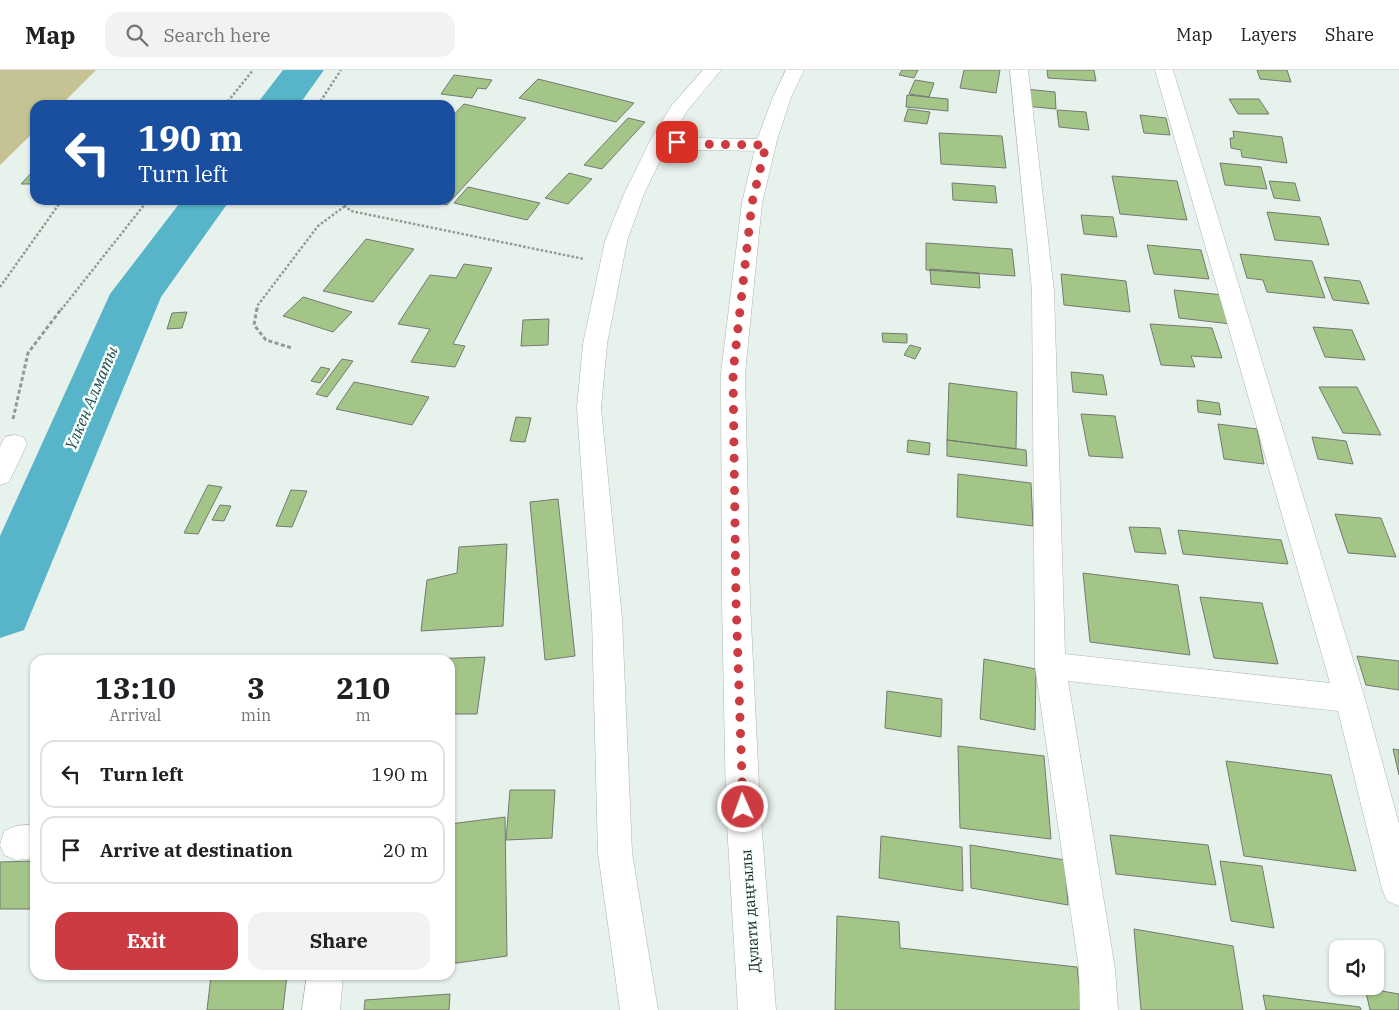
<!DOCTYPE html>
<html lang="en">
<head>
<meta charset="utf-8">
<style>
	:root { --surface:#fff; --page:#f2f2f2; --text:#202124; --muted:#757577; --line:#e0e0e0; --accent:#cb3b41 }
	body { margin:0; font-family:"IBM Plex Serif",serif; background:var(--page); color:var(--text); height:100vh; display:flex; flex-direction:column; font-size:19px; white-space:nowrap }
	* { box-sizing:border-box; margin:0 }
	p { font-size:16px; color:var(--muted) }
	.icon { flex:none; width:28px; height:28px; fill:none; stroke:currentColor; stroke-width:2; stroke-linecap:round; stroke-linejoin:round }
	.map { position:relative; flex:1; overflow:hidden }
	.side { position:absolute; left:30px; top:585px; width:425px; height:325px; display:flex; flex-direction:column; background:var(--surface); border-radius:15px; box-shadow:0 1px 4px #0004 }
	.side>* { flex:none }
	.guide { position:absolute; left:30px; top:30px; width:425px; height:105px; border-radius:15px; box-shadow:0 1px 4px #0004; background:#1a4fa0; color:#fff; overflow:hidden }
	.controls { position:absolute; left:1329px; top:870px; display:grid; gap:10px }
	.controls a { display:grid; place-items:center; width:55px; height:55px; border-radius:10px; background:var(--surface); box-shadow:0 1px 4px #0004; font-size:25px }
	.pin { position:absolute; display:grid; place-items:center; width:42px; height:42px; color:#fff; margin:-21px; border-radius:10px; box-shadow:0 2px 8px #0006 }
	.me { position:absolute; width:55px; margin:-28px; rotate:358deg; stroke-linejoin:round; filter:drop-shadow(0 0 4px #0008) }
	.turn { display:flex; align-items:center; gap:18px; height:105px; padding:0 25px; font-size:22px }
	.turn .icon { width:65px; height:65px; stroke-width:2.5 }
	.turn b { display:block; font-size:35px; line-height:42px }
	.eta { display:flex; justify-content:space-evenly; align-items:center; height:85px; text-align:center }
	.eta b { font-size:30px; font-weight:700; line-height:35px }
	.cta { display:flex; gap:10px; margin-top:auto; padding:10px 25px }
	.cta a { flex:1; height:58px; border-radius:15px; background:var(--accent); color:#fff; font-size:20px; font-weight:700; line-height:58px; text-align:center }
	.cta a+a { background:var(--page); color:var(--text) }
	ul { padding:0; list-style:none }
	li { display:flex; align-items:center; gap:15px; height:68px; margin:0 10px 8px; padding:0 15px; border:2px solid var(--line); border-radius:15px }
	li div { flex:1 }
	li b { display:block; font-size:19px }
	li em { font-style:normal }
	header { display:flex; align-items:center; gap:30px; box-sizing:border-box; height:70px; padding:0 25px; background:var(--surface); border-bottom:1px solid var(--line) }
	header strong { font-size:24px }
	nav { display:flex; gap:28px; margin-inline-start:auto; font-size:18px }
	.search { width:350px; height:45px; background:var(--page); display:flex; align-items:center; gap:12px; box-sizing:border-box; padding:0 18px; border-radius:15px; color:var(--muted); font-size:19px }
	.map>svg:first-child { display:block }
</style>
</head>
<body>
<header>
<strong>Map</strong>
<div class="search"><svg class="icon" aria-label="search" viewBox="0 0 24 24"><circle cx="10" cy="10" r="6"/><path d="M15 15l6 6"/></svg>Search here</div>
<nav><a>Map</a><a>Layers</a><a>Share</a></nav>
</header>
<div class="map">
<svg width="1399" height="940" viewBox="0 0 1399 940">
	<rect width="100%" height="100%" fill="#e8f2ec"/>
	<path fill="#c5c293" d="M 0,0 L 96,0 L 61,35 L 35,35 L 35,61 L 0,95 Z"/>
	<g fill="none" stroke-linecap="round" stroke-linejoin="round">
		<path fill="#58b5c9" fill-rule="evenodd" d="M 283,0 L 324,0 L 299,35 L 256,35 Z
			M 182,130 L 230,130 L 161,227 L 24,560 L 0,568 L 0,466 L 110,224 Z"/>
	</g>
	<path fill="#a3c688" stroke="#747971" d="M 902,0 L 918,0 L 914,8 L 899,5 Z
		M 964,0 L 1000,0 L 996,23 L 960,18 Z
		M 1047,0 L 1094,0 L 1096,11 L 1048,8 Z
		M 1257,0 L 1287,0 L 1291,12 L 1260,9 Z
		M 454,5 L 492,10 L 486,19 L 478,18 L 472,28 L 441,24 Z
		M 538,9 L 634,33 L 616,52 L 519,28 Z
		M 915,10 L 934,13 L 929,27 L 909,24 Z
		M 1025,19 L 1055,22 L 1056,39 L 1025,36 Z
		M 907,25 L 948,29 L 948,41 L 906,37 Z
		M 1229,29 L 1259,29 L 1269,44 L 1238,44 Z
		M 464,34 L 526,48 L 447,135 L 425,130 L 450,130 L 450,49 Z
		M 908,39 L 930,42 L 927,54 L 904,51 Z
		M 1057,40 L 1086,42 L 1089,60 L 1059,57 Z
		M 1140,45 L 1166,48 L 1170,65 L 1144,63 Z
		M 628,48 L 645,52 L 602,99 L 584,95 Z
		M 1233,61 L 1282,67 L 1287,93 L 1242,87 L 1241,80 L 1231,78 L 1230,68 L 1234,68 Z
		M 939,63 L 1002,66 L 1006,98 L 941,94 Z
		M 1220,93 L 1261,97 L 1267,119 L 1225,115 Z
		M 35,99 L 35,114 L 21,114 Z
		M 569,103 L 592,109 L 568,134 L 545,128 Z
		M 1112,106 L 1177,111 L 1187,150 L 1120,144 Z
		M 1269,111 L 1295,113 L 1300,131 L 1274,128 Z
		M 952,113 L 995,116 L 997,133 L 953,130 Z
		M 468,117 L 540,133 L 527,150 L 454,133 Z
		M 1267,142 L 1320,147 L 1329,175 L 1275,170 Z
		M 1081,145 L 1113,147 L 1117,167 L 1084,164 Z
		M 366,169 L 414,179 L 373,232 L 323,221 Z
		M 926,173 L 1012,179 L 1015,206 L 926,200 Z
		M 1147,175 L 1201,180 L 1209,209 L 1154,204 Z
		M 1240,184 L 1312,191 L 1325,228 L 1267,222 L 1263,210 L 1247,208 Z
		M 464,194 L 492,198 L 453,274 L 465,276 L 455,297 L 411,292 L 430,259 L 398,254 L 430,205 L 456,208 Z
		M 930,199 L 979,203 L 980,218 L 931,214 Z
		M 1061,204 L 1126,211 L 1130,242 L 1064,235 Z
		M 1324,207 L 1360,211 L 1369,234 L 1333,230 Z
		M 1174,220 L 1224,225 L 1231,254 L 1179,248 Z
		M 303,227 L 352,242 L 333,262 L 283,246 Z
		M 187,242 L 182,258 L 167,259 L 172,243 Z
		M 549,249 L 548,275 L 521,276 L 523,250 Z
		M 1150,254 L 1212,258 L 1222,288 L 1191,286 L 1195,297 L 1161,295 Z
		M 1313,257 L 1352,260 L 1365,290 L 1325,287 Z
		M 882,263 L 907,264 L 907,273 L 883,272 Z
		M 910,275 L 921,278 L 915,289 L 904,285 Z
		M 342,289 L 353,291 L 327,327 L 316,324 Z
		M 321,297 L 330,299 L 320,313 L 311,311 Z
		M 1071,302 L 1103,305 L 1107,325 L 1073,322 Z
		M 354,312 L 429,327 L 412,355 L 336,339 Z
		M 949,313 L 1017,322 L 1016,379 L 947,370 Z
		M 1319,317 L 1357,317 L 1381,365 L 1343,363 Z
		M 1197,330 L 1219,333 L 1221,345 L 1198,342 Z
		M 1081,344 L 1115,346 L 1123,388 L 1089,386 Z
		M 516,347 L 531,348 L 525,372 L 510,371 Z
		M 1218,354 L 1257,359 L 1264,394 L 1224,389 Z
		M 1312,367 L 1346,371 L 1353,394 L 1318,389 Z
		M 908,370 L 930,373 L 929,385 L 907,382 Z
		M 947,370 L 1026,380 L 1027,396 L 947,386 Z
		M 958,404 L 1031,413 L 1033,456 L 957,447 Z
		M 208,415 L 222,417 L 198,464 L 184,463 Z
		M 291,420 L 307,421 L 292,457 L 276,456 Z
		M 558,429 L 575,586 L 545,590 L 530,432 Z
		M 220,435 L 231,436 L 224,451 L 212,450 Z
		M 1335,444 L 1381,448 L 1396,487 L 1348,483 Z
		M 1129,457 L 1160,458 L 1166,484 L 1135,482 Z
		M 1178,460 L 1281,470 L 1288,494 L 1183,484 Z
		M 507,474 L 503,556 L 421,561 L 427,510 L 457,503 L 459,477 Z
		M 1083,503 L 1178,515 L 1190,585 L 1090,572 Z
		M 1200,527 L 1262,533 L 1278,594 L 1214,588 Z
		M 1357,586 L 1399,591 L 1399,620 L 1366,615 Z
		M 485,587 L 477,644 L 450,644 L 450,590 L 401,590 Z
		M 984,589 L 1036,599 L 1035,660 L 980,649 Z
		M 887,621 L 942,629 L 941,667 L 885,658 Z
		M 958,676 L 1044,686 L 1051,769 L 960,758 Z
		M 1393,679 L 1399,680 L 1399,705 Z
		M 1226,691 L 1331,705 L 1356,801 L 1244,786 Z
		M 510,720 L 555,720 L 552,768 L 506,770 Z
		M 505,747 L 507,886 L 450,894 L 450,754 Z
		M 1110,765 L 1208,775 L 1216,815 L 1116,804 Z
		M 881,766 L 962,777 L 963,821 L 879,808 Z
		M 970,775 L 1065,790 L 1068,835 L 971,818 Z
		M 35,791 L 35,839 L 0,839 L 0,792 Z
		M 1220,791 L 1262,796 L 1274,858 L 1231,851 Z
		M 837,846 L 899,852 L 900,878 L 1077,897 L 1082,940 L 835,940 Z
		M 1134,859 L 1233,876 L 1243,940 L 1141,940 Z
		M 221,905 L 287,905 L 283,940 L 207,940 L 211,906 Z
		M 1365,918 L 1399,924 L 1399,940 L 1370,940 Z
		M 450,924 L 449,940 L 364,940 L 365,930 Z
		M 1263,925 L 1360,937 L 1361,940 L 1266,940 Z"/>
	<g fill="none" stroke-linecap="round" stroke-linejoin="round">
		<defs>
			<path id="minor" d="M 703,0 L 721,0 L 687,41 L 673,65 L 693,68 L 766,69 L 773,71 L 776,75 L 773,79 L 766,81 L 693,80 L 667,76 L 644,124 L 627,171 L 607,274 L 601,338 L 622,548 L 632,783 L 658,940 L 620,940 L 598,783 L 592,548 L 577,338 L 583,274 L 605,171 L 624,124 L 651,69 L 672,35 Z
				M 1010,0 L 1028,0 L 1054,221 L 1065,584 L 1330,613 L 1155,0 L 1173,0 L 1365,629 L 1399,754 L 1399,836 L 1387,831 L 1382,819 L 1338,641 L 1068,611 L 1115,899 L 1118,940 L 1080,940 L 1079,899 L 1035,596 L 1032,221 Z
				M 14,365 L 23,367 L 27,374 L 9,412 L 0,415 L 0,377 L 5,367 Z
				M 35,754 L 35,788 L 16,790 L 4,785 L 0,775 L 4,761 L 16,756 Z
				M 307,905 L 343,905 L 340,940 L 302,940 Z"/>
			<path id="major" d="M 786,0 L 804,0 L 791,27 L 777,70 L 762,133 L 745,303 L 750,531 L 760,737 L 776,940 L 738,940 L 726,737 L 722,531 L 721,303 L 742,133 L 757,70 L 773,27 Z"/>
		</defs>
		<use href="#minor" stroke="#abb5ae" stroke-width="1"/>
		<use href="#major" stroke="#abb5ae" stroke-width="1"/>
		<path stroke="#939a95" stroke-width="2.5" stroke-dasharray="2.5 2" stroke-linecap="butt" d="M 225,35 L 253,0
			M 318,35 L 341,0
			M 337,130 L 351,141 L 584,189
			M 0,217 L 62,130
			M 61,240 L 148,130
			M 257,240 L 258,235 L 318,156 L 345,136"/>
		<path stroke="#939a95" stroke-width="3" stroke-dasharray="4 2.5" stroke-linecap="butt" d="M 257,238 L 254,255 L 266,270 L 292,278
			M 13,349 L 28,283 L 62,238"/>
		<use href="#minor" fill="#fff" fill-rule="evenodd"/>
		<use href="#major" fill="#fff" fill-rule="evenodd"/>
	</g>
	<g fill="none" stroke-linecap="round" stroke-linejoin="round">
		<path stroke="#cb3b41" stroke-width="9" stroke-dasharray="0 16.2" d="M 677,72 L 693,74 L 766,75 L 752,133 L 733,303 L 736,531 L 743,737"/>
	</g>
	<g text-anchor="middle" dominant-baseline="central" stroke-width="5" stroke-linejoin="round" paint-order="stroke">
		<g font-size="15" fill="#1d211e" stroke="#f6fffa">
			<text transform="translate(750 841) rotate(-94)">Дулати даңғылы</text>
		</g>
		<g font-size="16" font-style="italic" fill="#214b54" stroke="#f6fffa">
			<text transform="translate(91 328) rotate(-67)">Үлкен Алматы</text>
		</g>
	</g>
</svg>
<div class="controls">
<a><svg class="icon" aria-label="sound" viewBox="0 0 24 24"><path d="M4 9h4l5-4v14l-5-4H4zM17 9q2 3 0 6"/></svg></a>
</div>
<div class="pin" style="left:677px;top:72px;background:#d93025"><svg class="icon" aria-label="arrive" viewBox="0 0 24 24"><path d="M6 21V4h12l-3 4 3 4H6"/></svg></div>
<svg class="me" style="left:743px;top:737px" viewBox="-20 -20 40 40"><circle r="17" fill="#cb3b41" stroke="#fff" stroke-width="3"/><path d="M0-11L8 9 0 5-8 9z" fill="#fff"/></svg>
<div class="guide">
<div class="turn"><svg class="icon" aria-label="left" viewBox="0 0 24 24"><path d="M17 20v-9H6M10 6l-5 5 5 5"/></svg><div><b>190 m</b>Turn left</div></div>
</div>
<section class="side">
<div class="eta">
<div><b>13:10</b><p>Arrival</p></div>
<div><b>3</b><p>min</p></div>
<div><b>210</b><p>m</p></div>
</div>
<ul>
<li><svg class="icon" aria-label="left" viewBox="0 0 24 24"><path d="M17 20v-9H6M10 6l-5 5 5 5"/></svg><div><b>Turn left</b></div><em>190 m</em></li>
<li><svg class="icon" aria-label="arrive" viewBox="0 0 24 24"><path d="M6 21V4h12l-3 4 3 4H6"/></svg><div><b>Arrive at destination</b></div><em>20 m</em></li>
</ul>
<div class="cta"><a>Exit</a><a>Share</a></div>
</section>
</div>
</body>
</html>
